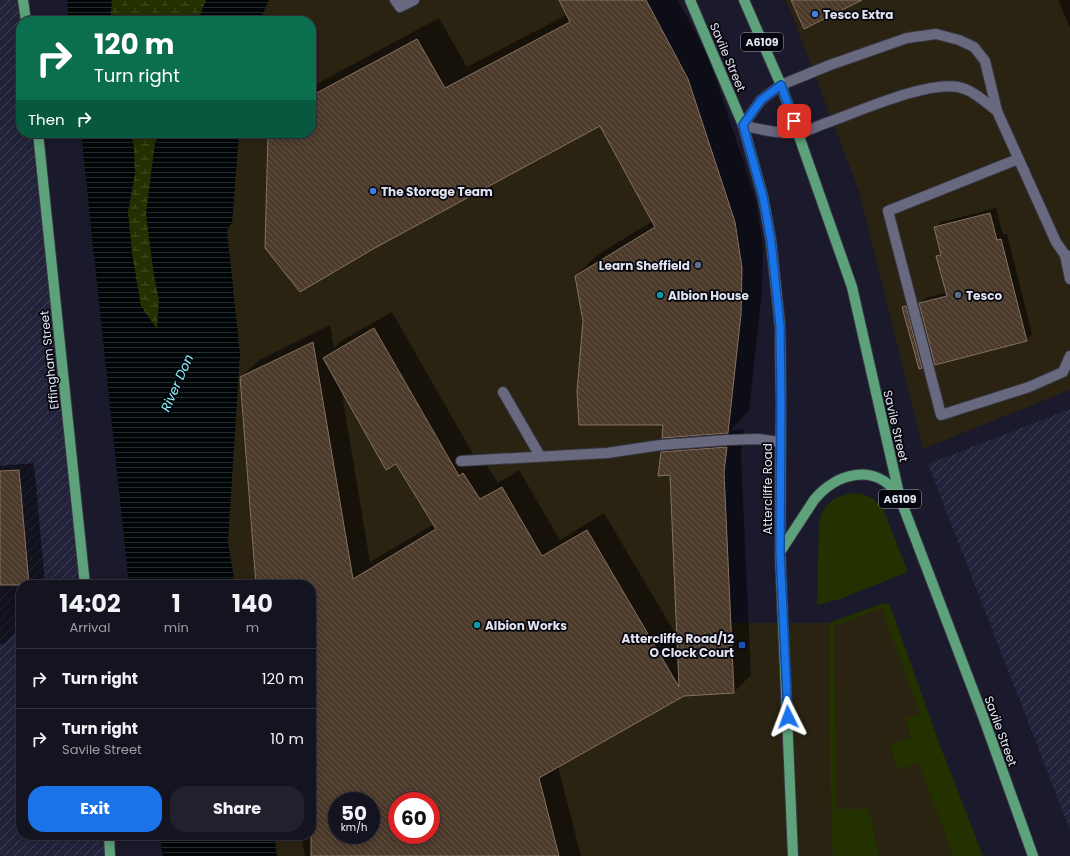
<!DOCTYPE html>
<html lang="en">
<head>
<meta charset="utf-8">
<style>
	:root { --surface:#141421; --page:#21212e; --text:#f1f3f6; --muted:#9d9ea5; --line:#33333f; --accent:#1a73e8 }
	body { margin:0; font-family:Poppins,sans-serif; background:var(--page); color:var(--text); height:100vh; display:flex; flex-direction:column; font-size:15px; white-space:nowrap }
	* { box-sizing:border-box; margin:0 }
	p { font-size:13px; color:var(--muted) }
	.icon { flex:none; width:22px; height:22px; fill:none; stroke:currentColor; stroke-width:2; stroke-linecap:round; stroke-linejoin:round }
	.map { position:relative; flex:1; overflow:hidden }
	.details { position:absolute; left:16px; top:580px; width:300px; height:260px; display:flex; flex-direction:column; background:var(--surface); border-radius:16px; box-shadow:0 2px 10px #0003,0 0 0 1px var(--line) }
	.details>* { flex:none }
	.top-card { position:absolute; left:16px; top:16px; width:300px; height:122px; border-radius:16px; box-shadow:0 2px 10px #0003,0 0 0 1px var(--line); background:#0b6e4f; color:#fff; overflow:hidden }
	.speed { position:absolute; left:328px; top:792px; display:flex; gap:8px; font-size:20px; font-weight:700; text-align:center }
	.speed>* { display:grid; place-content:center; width:52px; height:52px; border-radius:50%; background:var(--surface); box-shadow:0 2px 10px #0003,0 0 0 1px var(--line); line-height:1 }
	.speed small { font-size:10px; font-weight:400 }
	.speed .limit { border:6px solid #d22; background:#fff; color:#111 }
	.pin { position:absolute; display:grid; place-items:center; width:34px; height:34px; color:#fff; margin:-17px; border-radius:8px; box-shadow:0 2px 6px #0006 }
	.me { position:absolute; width:44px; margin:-22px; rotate:357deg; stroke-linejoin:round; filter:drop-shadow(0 0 3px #0008) }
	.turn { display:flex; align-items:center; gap:14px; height:84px; padding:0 12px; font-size:18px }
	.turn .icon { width:52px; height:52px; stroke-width:2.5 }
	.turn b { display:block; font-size:28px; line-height:34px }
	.then { display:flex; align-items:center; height:38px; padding:0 12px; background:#0003; gap:8px; font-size:15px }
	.eta { display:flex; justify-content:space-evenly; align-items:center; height:68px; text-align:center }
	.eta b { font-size:24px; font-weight:700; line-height:28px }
	.action { display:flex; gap:8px; margin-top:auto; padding:8px 12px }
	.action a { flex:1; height:46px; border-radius:16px; background:var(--accent); color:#fff; font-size:16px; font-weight:700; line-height:46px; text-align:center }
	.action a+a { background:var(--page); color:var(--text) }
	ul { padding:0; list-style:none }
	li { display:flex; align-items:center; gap:12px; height:60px; padding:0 12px; border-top:1px solid var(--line) }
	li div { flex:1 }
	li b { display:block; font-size:15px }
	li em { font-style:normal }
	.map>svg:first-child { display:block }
</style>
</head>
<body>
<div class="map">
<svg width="1070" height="856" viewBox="0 0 1070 856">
	<defs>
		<pattern id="industrial-furrows" width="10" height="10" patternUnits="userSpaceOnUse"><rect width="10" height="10" fill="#22223a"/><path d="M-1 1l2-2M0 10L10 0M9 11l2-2" fill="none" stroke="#424257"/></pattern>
		<pattern id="wetland-marsh" width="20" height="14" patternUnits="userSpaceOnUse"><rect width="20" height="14" fill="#233000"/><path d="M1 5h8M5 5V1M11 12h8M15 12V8" fill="none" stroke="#434e26"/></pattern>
		<pattern id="water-rules" width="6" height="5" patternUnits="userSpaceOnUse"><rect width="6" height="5" fill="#000607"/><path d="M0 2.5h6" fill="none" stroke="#252a2b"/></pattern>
		<pattern id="building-back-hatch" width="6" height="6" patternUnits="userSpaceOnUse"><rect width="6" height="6" fill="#4c3a2b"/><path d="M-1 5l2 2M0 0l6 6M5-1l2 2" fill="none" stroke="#66564a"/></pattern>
	</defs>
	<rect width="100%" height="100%" fill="#1a1a2c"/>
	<path fill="#2a2312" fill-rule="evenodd" d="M 269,0 L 646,0 L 688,79 L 735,222 L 742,268 L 741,314 L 724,472 L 731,623 L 829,623 L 884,603 L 890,605 L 939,743 L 983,856 L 277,856 L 274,835 L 311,835 L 311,585 L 235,585 L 228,542 L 227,230 L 232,222 L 239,133 L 311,133 L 311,21 L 259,21 ZM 337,801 L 371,801 L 371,835 L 337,835 ZM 397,801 L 431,801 L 431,835 L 397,835 Z
		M 785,0 L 1070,0 L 1070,390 L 923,449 L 860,194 L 791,12 Z"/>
	<path fill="url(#industrial-furrows)" d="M 0,0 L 23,0 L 21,21 L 21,133 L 38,133 L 85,585 L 21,585 L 21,835 L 109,835 L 110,856 L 0,856 Z
		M 1070,409 L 1070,830 L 928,464 Z"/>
	<path fill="#233000" d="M 855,493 L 862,494 L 874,499 L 883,509 L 908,572 L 840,599 L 817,605 L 819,523 C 823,503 836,495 855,493 Z
		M 884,603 L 890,605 L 939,743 L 983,856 L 953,856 L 919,763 L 898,770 L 890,744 L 911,738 L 906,719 L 920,713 L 881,608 L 834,626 L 836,809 L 869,809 L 879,856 L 833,856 L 831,819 L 829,623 Z"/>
	<path fill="url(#wetland-marsh)" d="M 67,0 L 206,0 L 198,21 L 69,21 Z
		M 81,133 L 159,133 L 155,144 L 146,214 L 154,275 L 159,300 L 158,329 L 115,444 Z"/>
	<path fill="url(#water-rules)" d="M 67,0 L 112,0 L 110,21 L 69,21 Z
		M 206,0 L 269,0 L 259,21 L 198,21 Z
		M 81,133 L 131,133 L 134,148 L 135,174 L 128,212 L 132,253 L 141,306 L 157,329 L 159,300 L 154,275 L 146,214 L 155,144 L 159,133 L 239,133 L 232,222 L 227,230 L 240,354 L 228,542 L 235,585 L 129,585 Z
		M 159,835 L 274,835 L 277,856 L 163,856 Z"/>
	<path fill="#0007" fill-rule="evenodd" d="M 560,0 L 678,0 L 709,58 L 756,200 L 763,246 L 762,292 L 749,411 L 730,431 L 744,429 L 741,454 L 751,675 L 734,692 L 684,695 L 558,766 L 581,856 L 305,856 L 301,835 L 311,835 L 311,585 L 257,585 L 241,377 L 259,360 L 330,325 L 334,348 L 341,341 L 392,312 L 476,459 L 481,456 L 498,483 L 519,470 L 560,540 L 604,513 L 678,638 L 671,474 L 662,452 L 677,436 L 664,424 L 576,276 L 597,255 L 653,221 L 600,125 L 373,248 L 269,133 L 311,133 L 311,87 L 439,18 L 467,67 L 568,14 ZM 341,388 L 396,463 L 434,524 L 370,562 ZM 337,801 L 371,801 L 371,835 L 337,835 ZM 397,801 L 431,801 L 431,835 L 397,835 Z
		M 1058,0 L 1070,0 L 1070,28 Z
		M 996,208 L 1003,235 L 1007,234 L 1032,334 L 1027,340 L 920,304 L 926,298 L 947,292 L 937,256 L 942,252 L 935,228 L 941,222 Z
		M 909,303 L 927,362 L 922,367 L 904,308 Z
		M 34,463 L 45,585 L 21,585 L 21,623 L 19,623 L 19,629 L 4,644 L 0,644 L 0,466 Z"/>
	<path fill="url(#building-back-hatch)" stroke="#857161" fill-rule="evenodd" d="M 559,0 L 646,0 L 688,79 L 735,222 L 742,268 L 741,314 L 728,433 L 662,438 L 663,425 L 579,425 L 577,391 L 583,321 L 575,276 L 655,227 L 600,126 L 373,249 L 300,292 L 265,248 L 268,133 L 311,133 L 311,96 L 417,39 L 445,88 L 570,22 Z
		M 791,0 L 862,0 L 804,29 Z
		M 990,213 L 997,240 L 1001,239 L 1027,341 L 935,365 L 919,303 L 947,296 L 936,256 L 941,255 L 934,227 Z
		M 906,306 L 922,368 L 919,369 L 902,307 Z
		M 374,328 L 459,476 L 463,473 L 480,499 L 502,487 L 542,556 L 587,530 L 679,687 L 670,475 L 658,476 L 661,452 L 727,447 L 724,472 L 734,693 L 684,696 L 539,778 L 559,856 L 311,856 L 311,585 L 256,585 L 240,377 L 313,342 L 353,579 L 436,529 L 396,464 L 386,470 L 323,358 ZM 337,801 L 371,801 L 371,835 L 337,835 ZM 397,801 L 431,801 L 431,835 L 397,835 Z
		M 19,470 L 29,585 L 0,585 L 0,471 Z"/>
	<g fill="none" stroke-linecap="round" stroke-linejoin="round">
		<defs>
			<path id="minor" d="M 395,0 L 400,7 L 414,0
				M 997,111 C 985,102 973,90 958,87 C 927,81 860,111 829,122 C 819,125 807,132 797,133 C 778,134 761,130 743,125 L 761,100 L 781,85 L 830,65 L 907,38 L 936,34 L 959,40 L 974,47 L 985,61 L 997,111 L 1056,242 L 1065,255 L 1070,256
				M 1018,159 L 888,211 L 941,415 L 1029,387 L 1063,372 L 1070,356
				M 1065,255 L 1070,279
				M 503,392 L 540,456
				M 461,461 L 607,453 L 661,445 L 727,440 L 758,439 L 780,442"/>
			<path id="major" d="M 23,0 L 26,21
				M 690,0 L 743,125 L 763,197 L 771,241 L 780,326 L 781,402 L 780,552 L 793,856
				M 744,0 L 781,85 L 852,287 L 900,498 L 984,719 L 1033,856
				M 38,133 L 85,585
				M 780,552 L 814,500 C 836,473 875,462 898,495
				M 109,835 L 110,856"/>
		</defs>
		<use href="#minor" stroke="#363644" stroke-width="12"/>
		<use href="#major" stroke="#363644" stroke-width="12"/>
		<use href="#minor" stroke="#68697f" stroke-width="10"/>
		<use href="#major" stroke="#5ea27b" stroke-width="10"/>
	</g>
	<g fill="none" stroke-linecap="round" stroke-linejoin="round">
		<defs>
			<path id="route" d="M 788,717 L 780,552 L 781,402 L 780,326 L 771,241 L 763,197 L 743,125 L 761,100 L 781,85 L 794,121"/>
		</defs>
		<use href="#route" stroke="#114b97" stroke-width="10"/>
		<use href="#route" stroke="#1a73e8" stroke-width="7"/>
	</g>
	<g fill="#3f7fe0" stroke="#06060e" stroke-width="1.5">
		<circle cx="815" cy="14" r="4"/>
		<circle cx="373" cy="191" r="4"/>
	</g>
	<g fill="#5c6f8a" stroke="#06060e" stroke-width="1.5">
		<circle cx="698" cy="265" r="4"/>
		<circle cx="958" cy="295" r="4"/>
	</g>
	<g fill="#0f9aa8" stroke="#06060e" stroke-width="1.5">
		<circle cx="660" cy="295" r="4"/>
		<circle cx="477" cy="625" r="4"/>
	</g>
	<rect fill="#1a4fb4" stroke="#06060e" stroke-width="1.5" x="738" y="641" width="8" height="8" rx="2"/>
	<g text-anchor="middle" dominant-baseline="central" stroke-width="3.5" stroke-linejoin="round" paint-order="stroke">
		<g fill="#06060e" stroke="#a0a1ac" stroke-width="1">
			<rect x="741" y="33" width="42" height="18" rx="3"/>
			<rect x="879" y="490" width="42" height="18" rx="3"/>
		</g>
		<g font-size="11" font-weight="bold" fill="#e2e3f0">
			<text x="762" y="42">A6109</text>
			<text x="900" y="499">A6109</text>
		</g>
		<g font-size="12" font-weight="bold" fill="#e2e3f0" stroke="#06060e" text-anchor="start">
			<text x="823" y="14">Tesco Extra</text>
			<text x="381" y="191">The Storage Team</text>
			<text x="690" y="265" text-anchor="end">Learn Sheffield</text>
			<text x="668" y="295">Albion House</text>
			<text x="966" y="295">Tesco</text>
			<text x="485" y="625">Albion Works</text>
			<text x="734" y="638" text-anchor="end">Attercliffe Road/12<tspan x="734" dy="14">O Clock Court</tspan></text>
		</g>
		<g font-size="12" fill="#e2e3f0" stroke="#06060e">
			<text transform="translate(728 57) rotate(67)">Savile Street</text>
			<text transform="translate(49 360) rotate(-96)">Effingham Street</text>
			<text transform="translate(896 426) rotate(77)">Savile Street</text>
			<text transform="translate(767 489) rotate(-90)">Attercliffe Road</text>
			<text transform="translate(1001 731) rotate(70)">Savile Street</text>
		</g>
		<g font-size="13" font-style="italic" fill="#8df6fa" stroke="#06060e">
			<text transform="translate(177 383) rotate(-66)">River Don</text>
		</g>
	</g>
</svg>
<div class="speed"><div>50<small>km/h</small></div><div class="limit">60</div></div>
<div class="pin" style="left:794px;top:121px;background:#d93025"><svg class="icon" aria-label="arrive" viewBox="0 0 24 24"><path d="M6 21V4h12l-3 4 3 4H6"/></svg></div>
<svg class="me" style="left:788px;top:717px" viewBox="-20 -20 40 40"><path d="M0-17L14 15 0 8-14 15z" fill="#1a73e8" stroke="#fff" stroke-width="4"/></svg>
<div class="top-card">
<div class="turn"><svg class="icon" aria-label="right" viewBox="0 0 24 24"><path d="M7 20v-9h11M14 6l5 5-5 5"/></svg><div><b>120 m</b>Turn right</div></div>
<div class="then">Then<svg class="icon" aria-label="right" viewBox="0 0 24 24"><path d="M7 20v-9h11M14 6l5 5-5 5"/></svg></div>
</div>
<section class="details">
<div class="eta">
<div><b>14:02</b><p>Arrival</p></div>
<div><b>1</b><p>min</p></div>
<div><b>140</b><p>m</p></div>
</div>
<ul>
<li><svg class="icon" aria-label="right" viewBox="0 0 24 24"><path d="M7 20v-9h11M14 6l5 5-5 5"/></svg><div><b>Turn right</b></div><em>120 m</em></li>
<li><svg class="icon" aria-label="right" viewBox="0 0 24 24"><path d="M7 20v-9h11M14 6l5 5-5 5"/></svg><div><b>Turn right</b><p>Savile Street</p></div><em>10 m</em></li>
</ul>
<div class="action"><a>Exit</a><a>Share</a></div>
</section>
</div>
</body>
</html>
